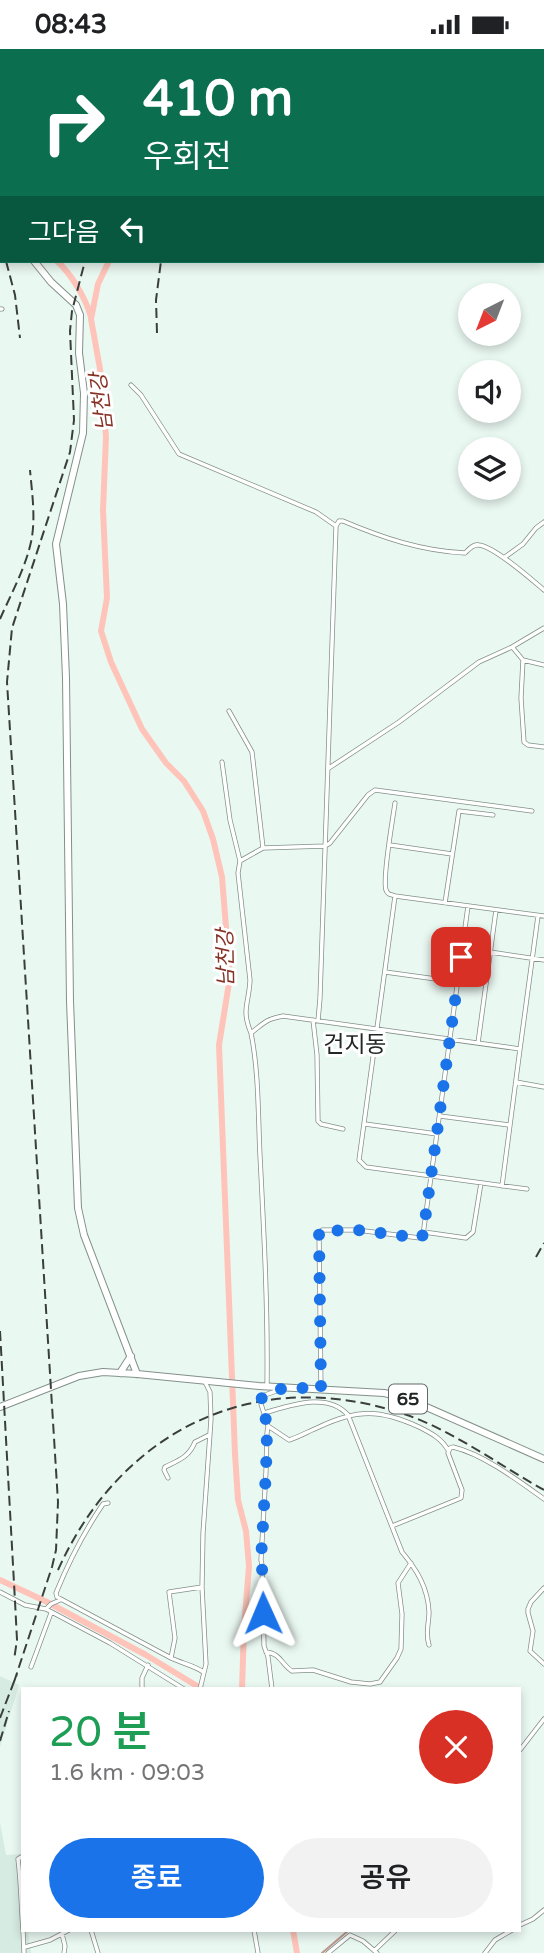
<!DOCTYPE html>
<html lang="ko">
<head>
<meta charset="utf-8">
<style>
	:root { --surface:#fff; --page:#f2f2f2; --text:#202124; --muted:#757577; --accent:#1a73e8 }
	body { margin:0; font-family:"Varela Round","Noto Sans KR",sans-serif; background:var(--page); color:var(--text); height:100vh; display:flex; flex-direction:column; font-size:26px; white-space:nowrap }
	* { box-sizing:border-box; margin:0 }
	p { font-size:23px; color:var(--muted) }
	.icon { flex:none; width:38px; height:38px; fill:none; stroke:currentColor; stroke-width:2; stroke-linecap:round; stroke-linejoin:round }
	.map { position:relative; flex:1; overflow:hidden }
	.sheet { position:absolute; left:21px; top:1638px; width:500px; height:245px; display:flex; flex-direction:column; background:var(--surface); border-radius:0px; box-shadow:0 4px 10px #0003 }
	.sheet>* { flex:none }
	.guide { position:absolute; left:0px; top:0px; width:544px; height:214px; box-shadow:0 4px 10px #0003; background:#0b6e4f; color:#fff; overflow:hidden }
	.needle { width:46px; rotate:222deg }
	.tools { position:absolute; left:458px; top:234px; display:grid; gap:14px }
	.tools a { display:grid; place-items:center; width:63px; height:63px; border-radius:50%; background:var(--surface); box-shadow:0 4px 10px #0003; font-size:35px }
	.pin { position:absolute; display:grid; place-items:center; width:60px; height:60px; color:#fff; margin:-30px; border-radius:14px; box-shadow:0 4px 10px #0006 }
	.me { position:absolute; width:77px; margin:-38px; rotate:359deg; stroke-linejoin:round; filter:drop-shadow(0 0 5px #0008) }
	.turn { display:flex; align-items:center; gap:24px; height:147px; padding:0 28px; font-size:32px }
	.turn .icon { width:91px; height:91px; stroke-width:2.5 }
	.turn b { display:block; font-size:49px; line-height:60px }
	.then { display:flex; align-items:center; height:66px; padding:0 28px; background:#0003; gap:14px; font-size:26px }
	.round { display:grid; place-items:center; flex:none; width:74px; height:74px; border-radius:37px; background:var(--page) }
	.summary { display:flex; align-items:center; justify-content:space-between; height:119px; padding:0 28px }
	h1 { font-size:42px; font-weight:600; line-height:52px; color:#1e9e55 }
	.primary-button { display:flex; gap:14px; margin-top:auto; padding:14px 28px }
	.primary-button a { flex:1; height:80px; border-radius:42px; background:var(--accent); color:#fff; font-size:28px; font-weight:600; line-height:80px; text-align:center }
	.primary-button a+a { background:var(--page); color:var(--text) }
	.status { display:flex; justify-content:space-between; align-items:center; height:49px; padding:0 35px; background:var(--surface); direction:ltr }
	.status svg { height:19px; fill:currentColor }
	.map>svg:first-child { display:block }
</style>
</head>
<body>
<div class="status"><b>08:43</b><svg viewBox="0 0 49 12"><path d="M0 12V9h3v3zM5 12V6h3v6zM10 12V3h3v9zM15 12V0h3v12zM26 1h20v11H26zM47 4h2v5h-2z"/></svg></div>
<div class="map">
<svg width="544" height="1904" viewBox="0 0 544 1904">
	<rect width="100%" height="100%" fill="#eaf8f2"/>
	<path fill="#d6ebe2" d="M 0,1627 L 19,1636 L 0,1698 Z
		M 0,1773 L 6,1806 L 23,1805 L 23,1881 L 39,1881 L 28,1884 L 31,1904 L 0,1904 Z"/>
	<g fill="none" stroke-linecap="round" stroke-linejoin="round">
		<path stroke="#bd958c" stroke-width="2" d="M 322,1904 L 349,1881"/>
		<path stroke="#ffc4b9" stroke-width="6" d="M 233,0 L 234,2
			M 0,127 L 2,129
			M 57,212 C 72,226 85,248 91,268
			M 109,212 L 98,235 L 91,270 L 100,320 L 106,388 L 103,461 L 107,549 L 101,582 L 111,613 L 142,680 L 166,714 L 184,732 L 203,762 L 213,790 L 222,828 L 230,928 L 219,996 L 235,1405 L 238,1451 L 246,1482 L 249,1517 L 244,1579 L 242,1640
			M 0,1531 L 47,1553 L 146,1606 L 202,1640
			M 293,1881 L 297,1904"/>
		<defs>
			<path id="minor" d="M 0,260 L 2,260
				M 131,336 L 141,346 L 179,405 L 316,463 L 336,477
				M 336,477 L 339,472 L 343,472 C 383,489 422,502 465,504 C 469,500 473,495 479,496 C 495,498 531,530 544,541
				M 505,508 L 523,495 L 536,479 L 544,473
				M 513,599 L 523,611 L 521,649 L 524,693 L 528,696 L 544,698
				M 523,611 L 544,616
				M 229,662 L 252,703 L 263,799
				M 222,713 L 230,771 L 240,812
				M 329,719 L 399,673 L 479,613 L 512,598 L 544,579
				M 390,796 L 452,805
				M 395,847 C 390,845 388,846 386,841 C 382,830 393,769 395,754
				M 445,854 L 459,762 L 493,766
				M 490,903 L 544,911
				M 385,923 L 458,933
				M 313,971 L 317,1006 L 318,1072 L 321,1075 L 343,1080
				M 318,972 L 320,949 L 336,477
				M 251,984 C 241,960 249,955 250,931 L 238,824 L 240,812 L 263,799 L 325,797 L 330,794 L 368,746 L 375,741 L 532,762
				M 478,994 L 496,861
				M 520,1000 L 538,867
				M 516,1033 L 544,1038
				M 440,1067 L 509,1076
				M 365,1075 L 437,1085
				M 527,1140 L 366,1118 L 359,1111 L 395,847 L 544,867
				M 424,1183 L 466,1189 L 473,1183 L 481,1134
				M 267,1337 C 268,1260 264,1184 260,1107 C 258,1067 259,1024 251,984 C 264,974 266,970 283,967 L 520,1000 L 502,1137
				M 282,1340 L 262,1347 L 261,1355 L 268,1377 L 289,1391 C 299,1388 309,1382 319,1378 C 357,1360 380,1360 419,1378 C 431,1384 441,1389 448,1401
				M 321,1340 L 319,1184 L 322,1181 L 357,1181 L 420,1189 L 423,1186 L 468,857
				M 264,1364 C 289,1357 327,1342 348,1366 L 402,1503 C 417,1521 428,1539 429,1563 C 429,1575 425,1584 429,1596
				M 268,1377 L 267,1384 L 266,1422 L 261,1511 L 262,1516 L 264,1597 L 268,1608 L 272,1640
				M 168,1429 L 164,1421 L 165,1418 C 179,1411 189,1408 195,1393 L 209,1386
				M 108,1454 L 103,1455 C 84,1483 69,1512 56,1544 L 57,1548 L 171,1609 C 181,1614 196,1617 203,1623
				M 392,1477 L 461,1449 L 462,1441 L 448,1404 L 450,1399 L 453,1398 C 483,1405 519,1432 544,1450
				M 544,1539 L 531,1553 L 528,1560 L 528,1564 L 533,1582 L 530,1602 L 544,1615
				M 0,1543 L 25,1556 L 46,1560 L 110,1594 L 184,1640
				M 46,1560 L 51,1555 L 60,1551
				M 266,1603 C 280,1604 282,1616 292,1622 L 313,1621 L 351,1633 L 370,1635 L 380,1633 L 397,1609 L 401,1600 L 402,1565 L 398,1534 L 411,1514
				M 171,1609 L 175,1589 L 169,1543 L 202,1538
				M 31,1618 L 51,1564
				M 142,1640 L 142,1629 L 148,1616
				M 200,1640 L 206,1615 L 202,1538 L 203,1484 L 211,1370 L 210,1343 L 205,1333
				M 520,1701 L 544,1670
				M 23,1807 L 18,1810 C 21,1834 21,1857 23,1881
				M 520,1876 L 533,1870 L 544,1861
				M 23,1881 L 24,1904
				M 91,1881 L 98,1904
				M 254,1881 L 258,1904
				M 62,1885 L 65,1897 L 64,1904
				M 25,1898 L 50,1891 L 69,1881
				M 375,1901 L 396,1881
				M 328,1904 L 350,1886 L 363,1892 L 377,1904
				M 485,1904 L 495,1891 L 512,1881"/>
			<path id="primary" d="M 0,158 L 2,161
				M 34,212 L 51,233 L 76,256 L 80,266 L 79,304 L 84,344 L 83,384 L 56,495 L 63,555 L 66,629 L 70,952 L 78,1159 L 84,1186 L 137,1325
				M 120,1324 L 131,1307
				M 0,1358 L 79,1327 L 103,1323 L 137,1325 L 259,1337 L 384,1344 L 406,1349 L 544,1410"/>
		</defs>
		<use href="#minor" stroke="#83908a" stroke-width="5"/>
		<use href="#primary" stroke="#83908a" stroke-width="8"/>
		<use href="#minor" stroke="#fff" stroke-width="3.5"/>
		<use href="#primary" stroke="#fff" stroke-width="6"/>
		<path stroke="#3a3f3d" stroke-width="2" stroke-dasharray="10 5" stroke-linecap="butt" d="M 170,2 L 171,0
			M 264,2 L 265,0
			M 0,196 L 2,200
			M 6,212 L 15,246 L 20,289
			M 157,284 L 156,251 L 161,212
			M 0,570 C 11,545 25,520 31,493 C 36,470 32,444 30,421
			M 536,1208 L 544,1194
			M 0,1282 L 15,1552 L 17,1591 L 14,1611
			M 58,1521 C 121,1381 255,1315 404,1365 C 450,1380 501,1417 544,1441
			M 14,1633 L 52,1518 L 56,1501 L 58,1453 L 7,633 L 12,579 L 70,403 L 74,371 L 70,282 L 72,262 L 85,212
			M 0,1669 L 17,1625
			M 0,1692 L 9,1662"/>
	</g>
	<g fill="none" stroke-linecap="round" stroke-linejoin="round">
		<path stroke="#1a73e8" stroke-width="12" stroke-dasharray="0 21.6" d="M 263,1564 L 262,1516 L 261,1511 L 266,1422 L 267,1384 C 269,1372 261,1362 261,1350 C 276,1335 302,1339 321,1340 L 319,1184 L 320,1182 L 357,1181 L 420,1189 L 423,1186 L 461,908"/>
	</g>
	<g text-anchor="middle" dominant-baseline="central" stroke-width="6" stroke-linejoin="round" paint-order="stroke">
		<rect fill="#fff" stroke="#646766" stroke-width="2" x="389" y="1335.5" width="38" height="29" rx="5"/>
		<g font-size="18" font-weight="bold" fill="#222624">
			<text x="408" y="1350">65</text>
		</g>
		<g font-size="21" font-style="italic" fill="#853225" stroke="#fff">
			<text transform="translate(102 353) rotate(-97)">남천강</text>
			<text transform="translate(226 909) rotate(-91)">남천강</text>
		</g>
		<g font-size="23" fill="#222624" stroke="#fff">
			<text x="355" y="996">건지동</text>
		</g>
	</g>
</svg>
<div class="tools">
<a><svg class="needle" viewBox="-14 -14 28 28"><path d="M0-13l5 13h-10z" fill="#e53935"/><path d="M0 13l5-13h-10z" fill="#757577"/></svg></a>
<a><svg class="icon" aria-label="sound" viewBox="0 0 24 24"><path d="M4 9h4l5-4v14l-5-4H4zM17 9q2 3 0 6"/></svg></a>
<a><svg class="icon" aria-label="layers" viewBox="0 0 24 24"><path d="M12 4l9 5-9 5-9-5zM3 14l9 5 9-5"/></svg></a>
</div>
<div class="pin" style="left:461px;top:908px;background:#d93025"><svg class="icon" aria-label="arrive" viewBox="0 0 24 24"><path d="M6 21V4h12l-3 4 3 4H6"/></svg></div>
<svg class="me" style="left:263px;top:1564px" viewBox="-20 -20 40 40"><path d="M0-17L14 15 0 8-14 15z" fill="#1a73e8" stroke="#fff" stroke-width="4"/></svg>
<div class="guide">
<div class="turn"><svg class="icon" aria-label="right" viewBox="0 0 24 24"><path d="M7 20v-9h11M14 6l5 5-5 5"/></svg><div><b>410 m</b>우회전</div></div>
<div class="then">그다음<svg class="icon" aria-label="left" viewBox="0 0 24 24"><path d="M17 20v-9H6M10 6l-5 5 5 5"/></svg></div>
</div>
<section class="sheet">
<div class="summary"><div><h1>20 분</h1><p>1.6 km · 09:03</p></div><a class="round" style="background:#d93025;color:#fff"><svg class="icon" aria-label="close" viewBox="0 0 24 24"><path d="M6 6l12 12M18 6L6 18"/></svg></a></div>
<div class="primary-button"><a>종료</a><a>공유</a></div>
</section>
</div>
</body>
</html>
